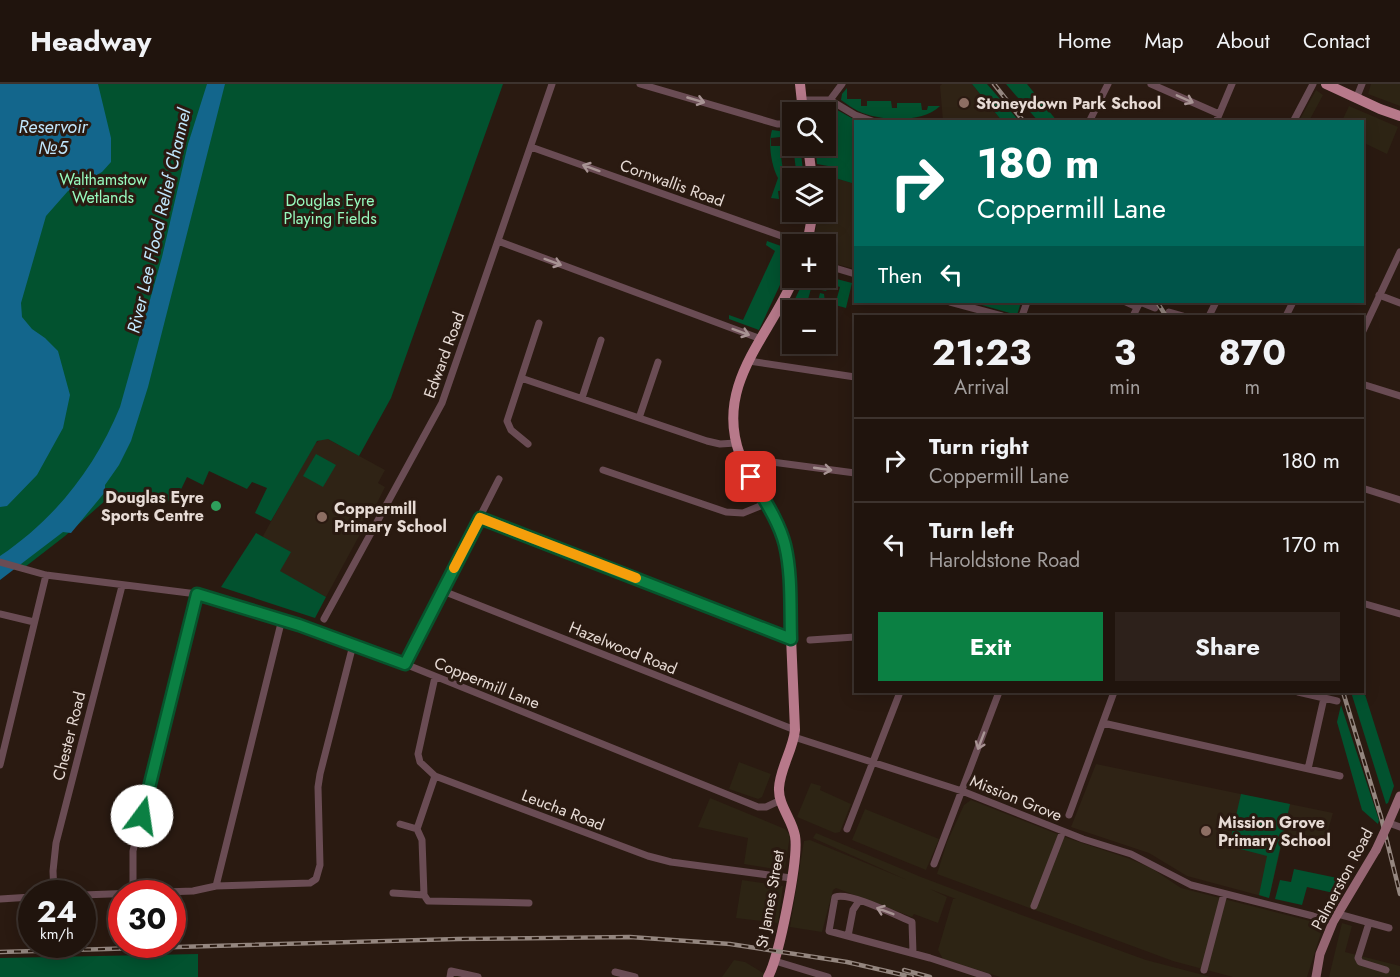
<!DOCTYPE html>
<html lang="en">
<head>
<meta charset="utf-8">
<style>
	:root { --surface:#20140d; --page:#2d211b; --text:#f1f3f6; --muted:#a29e9d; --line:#3d332e; --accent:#0b8043 }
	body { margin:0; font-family:Jost,sans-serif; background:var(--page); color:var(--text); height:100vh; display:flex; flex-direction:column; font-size:22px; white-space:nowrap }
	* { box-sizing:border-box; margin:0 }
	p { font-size:20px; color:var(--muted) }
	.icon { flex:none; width:33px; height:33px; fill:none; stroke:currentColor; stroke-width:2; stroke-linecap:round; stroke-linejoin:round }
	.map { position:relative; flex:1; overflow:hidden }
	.sheet { position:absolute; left:854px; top:231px; width:510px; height:378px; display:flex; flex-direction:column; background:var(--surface); border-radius:0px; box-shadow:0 3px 15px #0003,0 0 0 2px var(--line) }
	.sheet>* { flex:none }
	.guide { position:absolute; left:854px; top:36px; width:510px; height:183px; border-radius:0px; box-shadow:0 3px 15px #0003,0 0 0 2px var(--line); background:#00695c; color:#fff; overflow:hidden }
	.controls { position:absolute; left:782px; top:18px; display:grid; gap:12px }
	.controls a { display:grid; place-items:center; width:54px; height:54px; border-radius:0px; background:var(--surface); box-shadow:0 3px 15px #0003,0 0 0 2px var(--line); font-size:30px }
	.speed { position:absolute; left:18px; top:796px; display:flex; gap:12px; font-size:30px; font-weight:700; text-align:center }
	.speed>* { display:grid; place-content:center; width:78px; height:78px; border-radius:50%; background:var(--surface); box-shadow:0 3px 15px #0003,0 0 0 2px var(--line); line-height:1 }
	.speed small { font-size:15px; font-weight:400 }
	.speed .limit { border:9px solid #d22; background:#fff; color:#111 }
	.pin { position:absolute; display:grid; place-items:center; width:51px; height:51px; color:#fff; margin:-26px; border-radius:12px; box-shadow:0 3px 9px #0006 }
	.me { position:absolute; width:66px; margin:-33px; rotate:14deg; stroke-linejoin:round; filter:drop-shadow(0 0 4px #0008) }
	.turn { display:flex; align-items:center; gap:21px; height:126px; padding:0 24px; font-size:27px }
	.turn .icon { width:78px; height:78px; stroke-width:2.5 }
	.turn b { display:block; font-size:42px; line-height:51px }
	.then { display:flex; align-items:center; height:57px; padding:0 24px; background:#0003; gap:12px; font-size:22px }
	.eta { display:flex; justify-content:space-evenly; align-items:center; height:102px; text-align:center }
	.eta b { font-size:36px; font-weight:700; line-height:42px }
	.action { display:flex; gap:12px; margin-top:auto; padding:12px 24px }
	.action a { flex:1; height:69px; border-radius:0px; background:var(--accent); color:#fff; font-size:24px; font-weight:700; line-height:69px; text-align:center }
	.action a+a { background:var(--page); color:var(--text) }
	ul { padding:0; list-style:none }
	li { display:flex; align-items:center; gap:18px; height:84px; padding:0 24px; border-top:2px solid var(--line) }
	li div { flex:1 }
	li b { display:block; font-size:22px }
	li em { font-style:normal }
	header { display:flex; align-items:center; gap:36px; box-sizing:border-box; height:84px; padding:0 30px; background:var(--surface); border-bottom:2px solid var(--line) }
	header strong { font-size:28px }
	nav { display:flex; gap:33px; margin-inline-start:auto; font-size:21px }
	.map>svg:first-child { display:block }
</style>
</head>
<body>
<header>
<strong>Headway</strong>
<nav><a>Home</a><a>Map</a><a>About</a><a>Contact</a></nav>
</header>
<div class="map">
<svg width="1400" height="893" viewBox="0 0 1400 893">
	<rect width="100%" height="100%" fill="#2a1a11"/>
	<path fill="#2d2414" d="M 1371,0 L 1400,0 L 1400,22 L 1368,10 Z
		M 1316,6 L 1323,11 L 1309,37 L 1306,37 L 1300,35 Z
		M 1349,22 L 1398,43 L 1387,70 L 1362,58 L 1362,38 L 1342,37 Z
		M 739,678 L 771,690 L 762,713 L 758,715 L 729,705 Z
		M 811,699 L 821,702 L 820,706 L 851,720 L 840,748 L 835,749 L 797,733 Z
		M 710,714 L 785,745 L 790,751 L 785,784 L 781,786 L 744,780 L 748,754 L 698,743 Z
		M 971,716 L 1070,755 L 1130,775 L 1151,784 L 1181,804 L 1318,839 L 1321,849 L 1307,893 L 1233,893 L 1173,877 L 937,790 L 947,758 L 964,721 Z
		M 865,725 L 939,755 L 926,786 L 852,756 Z
		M 816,749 L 921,793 L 1008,826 L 1146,876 L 1211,893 L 1000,893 L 943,875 L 938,866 L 953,815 L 956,815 L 930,805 L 947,813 L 938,839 L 914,830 L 912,833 L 836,804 L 833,806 L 822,848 L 790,843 L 804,757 L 810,756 L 907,796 L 813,754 Z
		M 742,796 L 783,802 L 778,839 L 736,834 Z
		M 1342,839 L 1352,842 L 1345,868 L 1400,882 L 1400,893 L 1329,893 Z
		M 734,876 L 745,878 L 765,890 L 763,893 L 722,893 Z"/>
	<path fill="#2f2315" d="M 942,0 L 972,0 L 1002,37 L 943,37 L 940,2 Z
		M 820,92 L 835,94 L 855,100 L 855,185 L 825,177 L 825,160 L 813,160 L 819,128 L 825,128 L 825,94 L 820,94 Z
		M 322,355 L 328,355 L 385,386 L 378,399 L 385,403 L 375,423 L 373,422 L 369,428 L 371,430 L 326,513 L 279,487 L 263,452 L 314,360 Z
		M 1096,680 L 1333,729 L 1324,760 L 1284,751 L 1269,814 L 1187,792 L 1149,769 L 1071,743 Z"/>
	<path fill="#02522f" d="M 0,0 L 503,0 L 391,314 L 359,372 L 328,355 L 317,357 L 271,437 L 255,429 L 267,404 L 252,398 L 247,405 L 209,387 L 203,401 L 187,393 L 175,418 L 138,414 L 137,421 L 135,421 L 114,409 L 65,452 L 25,483 L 0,472 Z
		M 972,0 L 987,0 L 1019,37 L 1002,37 Z
		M 1006,0 L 1027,0 L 1057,37 L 1038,37 Z
		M 847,4 L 847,15 L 861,15 L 861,22 L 867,22 L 867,17 L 891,17 L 892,24 L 897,24 L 897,19 L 921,19 L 922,26 L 927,26 L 928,22 L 940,22 C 922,40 879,37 858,27 C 852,24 847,20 841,16 L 842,10 Z
		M 824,21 L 830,22 L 857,37 L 855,38 L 855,100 L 835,94 L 828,82 L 817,80 L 815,62 L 825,62 L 825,28 L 812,28 L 818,22 Z
		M 772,46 L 786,48 L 792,47 L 792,60 L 790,52 L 771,54 L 771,62 L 780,62 L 785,106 L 778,107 L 779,115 L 771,114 L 778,94 C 771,81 768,59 772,46 Z
		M 793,62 L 800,62 L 804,94 L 797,94 Z
		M 767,157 L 792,166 L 792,175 L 759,246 L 729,235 L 729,231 L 743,236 L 775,167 L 766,161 Z
		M 825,192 L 852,199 L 846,224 L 835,221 L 829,240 L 825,239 L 825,226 L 816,225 L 820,209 L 824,210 L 825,218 L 835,221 L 840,203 L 830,200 L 826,207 L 821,206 L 824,195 L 819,194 L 825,194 Z
		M 805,194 L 814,194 L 805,226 L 792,226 L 792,235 L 786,234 Z
		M 971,218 L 1021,218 L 1017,231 Z
		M 316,370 L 336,381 L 323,403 L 303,392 Z
		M 256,449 L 291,468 L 280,487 L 326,513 L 315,534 L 221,503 Z
		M 1362,601 L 1394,702 L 1388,719 L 1386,720 L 1351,608 L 1362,608 Z
		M 1341,621 L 1379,736 L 1378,740 L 1362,726 L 1337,638 Z
		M 1241,710 L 1290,720 L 1269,814 L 1259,811 L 1267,772 L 1229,762 Z
		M 1294,785 L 1347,796 L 1338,810 L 1307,803 L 1302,821 L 1275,815 L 1280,796 L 1291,798 Z
		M 198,870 L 198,893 L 0,893 L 0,874 Z"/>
	<path fill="#13668c" d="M 0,0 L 98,0 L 111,54 L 111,78 L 102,88 L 68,107 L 46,132 L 21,219 L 22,233 L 32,245 L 45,254 L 58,267 L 70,311 L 63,344 L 37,391 L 7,422 L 0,423 Z
		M 207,0 L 225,0 L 148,303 L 131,357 L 119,381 L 105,401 L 105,408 L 71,449 L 63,448 L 0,496 L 0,472 C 55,435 95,384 120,323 L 162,173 L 188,60 Z"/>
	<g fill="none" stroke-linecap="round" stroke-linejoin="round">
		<path stroke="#6a4c54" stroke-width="7" d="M 640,0 L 777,40 L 792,40
			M 1151,0 L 1219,30
			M 1356,15 L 1362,0
			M 802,16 L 830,16 L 855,31 L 875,38
			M 830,16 L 842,0
			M 1089,38 L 1108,0
			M 1216,38 L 1232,0
			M 1293,38 L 1313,0
			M 531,63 L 804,160
			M 498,157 L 761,255
			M 825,181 L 855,190
			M 1379,211 L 1400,219
			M 950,218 L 1002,232
			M 1126,218 L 1137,223
			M 1140,218 L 1155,224
			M 1169,228 L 1183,232
			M 1022,232 L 1027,218
			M 1133,232 L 1140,218
			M 1209,232 L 1216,218
			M 1286,232 L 1293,218
			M 1362,249 L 1400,168
			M 749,277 L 855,293
			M 521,294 L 707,357 L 720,360 L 736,359
			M 1362,300 L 1400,312
			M 582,314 L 601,256
			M 639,334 L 658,278
			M 528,360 L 511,346 L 507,337 L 539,239
			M 603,386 L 726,428 L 743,429 L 765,420
			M 749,390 L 772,378 L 855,389
			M 1362,404 L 1400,416
			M 480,434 L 791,555
			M 0,478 L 46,491 L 197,510 L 282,535 L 405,580 L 758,723 L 766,723 L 781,716
			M 443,507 L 795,646
			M 1362,519 L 1400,530
			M 0,530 L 34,538
			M 324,535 L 442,319 L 552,0
			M 810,556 L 855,553
			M 405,580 L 499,395
			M 435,593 L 418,670 L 420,678 L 435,692 L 648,772 L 671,778 L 791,794
			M 1298,608 L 1337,617
			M 1103,639 L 1340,692
			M 794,653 L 962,707 L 1083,755 L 1131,770 L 1191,801 L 1313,832 L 1333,838
			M 0,681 L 46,491
			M 1308,685 L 1324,614
			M 435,692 L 417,745 L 422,756 L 424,811 L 428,817 L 529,819
			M 1069,731 L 1114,608
			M 1389,739 L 1400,743
			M 400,740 L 417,745
			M 847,745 L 900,608
			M 934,780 L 999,608
			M 216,802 L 282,535
			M 393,809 L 424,811
			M 54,810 L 53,787 L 56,759 L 122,502
			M 133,810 L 133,767 L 197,510
			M 82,811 L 193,807 L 216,802 L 310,799 L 316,795 L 320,781 L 318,703 L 320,690 L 353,561
			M 0,815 L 32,813
			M 1034,822 L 1063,747
			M 1338,830 L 1389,844
			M 1369,839 L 1358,874 L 1360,878 L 1386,886
			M 848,852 L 853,826 L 859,817
			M 913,869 L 912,838 C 895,831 851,808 835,813 L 829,847 L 930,874 L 988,893
			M 775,877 L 828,893
			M 1204,886 L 1224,810
			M 615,888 L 635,893
			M 450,893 L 451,887 L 478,893"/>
		<path stroke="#956572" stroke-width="9" d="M 1388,740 L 1400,712
			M 1316,893 L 1320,870 L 1333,838 L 1376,766"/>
		<path stroke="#b7798a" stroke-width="10" d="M 800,0 L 803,28
			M 1326,0 L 1380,25 L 1400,32
			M 808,62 L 812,94
			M 807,160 L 813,128
			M 768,893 C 779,873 799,774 795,752 C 792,735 778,721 779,704 C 780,684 793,666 795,646 L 788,483 C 783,441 758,408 740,371 C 714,301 769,253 794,194"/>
		<defs>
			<path id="rail" d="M 994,0 L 1024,38
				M 1157,218 L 1166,232
				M 1343,608 L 1381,733 L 1400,810
				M 0,868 L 458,855 L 630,853 L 730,860 L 847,878 L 912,893
				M 904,886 L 930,893"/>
		</defs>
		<use href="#rail" stroke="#94867f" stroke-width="4.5"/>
		<use href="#rail" stroke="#2a1a11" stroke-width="2" stroke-dasharray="7" stroke-linecap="butt"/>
		<path stroke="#956572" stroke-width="9" d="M 1376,766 L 1388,740"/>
	</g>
	<defs><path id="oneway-shaft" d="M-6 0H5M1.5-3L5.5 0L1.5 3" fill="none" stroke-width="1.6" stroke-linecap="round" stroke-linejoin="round" transform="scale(1.5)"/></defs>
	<g stroke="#a89494">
		<use href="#oneway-shaft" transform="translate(1185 15) rotate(24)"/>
		<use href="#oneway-shaft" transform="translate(696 16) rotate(16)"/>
		<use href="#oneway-shaft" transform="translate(591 84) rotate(-160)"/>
		<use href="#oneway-shaft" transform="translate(553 178) rotate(20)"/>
		<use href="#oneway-shaft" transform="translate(741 248) rotate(20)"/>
		<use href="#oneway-shaft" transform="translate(823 385) rotate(8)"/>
		<use href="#oneway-shaft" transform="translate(981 657) rotate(111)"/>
		<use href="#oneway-shaft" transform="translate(885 827) rotate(-159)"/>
	</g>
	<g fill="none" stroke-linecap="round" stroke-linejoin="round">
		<defs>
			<path id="route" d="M 142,732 L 197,510 L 299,541 L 405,580 L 480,434 L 791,555 C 790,524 792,490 785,461 C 779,437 763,414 751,393"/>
		</defs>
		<use href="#route" stroke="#07532c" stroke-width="15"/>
		<use href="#route" stroke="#0b8043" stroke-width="10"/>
		<path stroke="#f59e0b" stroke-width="10" d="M 454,484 L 480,434 L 636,494"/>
	</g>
	<g fill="#8d6e63" stroke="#2a1a11" stroke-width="2">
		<circle cx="964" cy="19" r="6"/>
		<circle cx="322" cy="433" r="6"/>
		<circle cx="1206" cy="747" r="6"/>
	</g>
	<circle fill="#2e9e5b" stroke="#2a1a11" stroke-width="2" cx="216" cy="422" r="6"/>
	<g text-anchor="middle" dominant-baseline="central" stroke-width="6" stroke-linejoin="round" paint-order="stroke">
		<g font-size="16" font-weight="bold" fill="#e7dbd5" stroke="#2a1a11" text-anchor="start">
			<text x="976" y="19">Stoneydown Park School</text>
			<text x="204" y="413" text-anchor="end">Douglas Eyre<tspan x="204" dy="18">Sports Centre</tspan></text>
			<text x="334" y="424">Coppermill<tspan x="334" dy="18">Primary School</tspan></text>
			<text x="1218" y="738">Mission Grove<tspan x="1218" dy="18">Primary School</tspan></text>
		</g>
		<g font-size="16" fill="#97fabe" stroke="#2a1a11">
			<text x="103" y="95">Walthamstow<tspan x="103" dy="18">Wetlands</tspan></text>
			<text x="330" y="116">Douglas Eyre<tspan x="330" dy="18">Playing Fields</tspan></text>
		</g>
		<g font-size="16" fill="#e7dbd5" stroke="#2a1a11">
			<text transform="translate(672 99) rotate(20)">Cornwallis Road</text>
			<text transform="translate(444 271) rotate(-70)">Edward Road</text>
			<text transform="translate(623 564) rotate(22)">Hazelwood Road</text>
			<text transform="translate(487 599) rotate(22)">Coppermill Lane</text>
			<text transform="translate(69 652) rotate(-76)">Chester Road</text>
			<text transform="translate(1016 714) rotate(22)">Mission Grove</text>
			<text transform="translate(563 726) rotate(21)">Leucha Road</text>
			<text transform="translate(1342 795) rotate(-62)">Palmerston Road</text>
			<text transform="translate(770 815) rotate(-80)">St James Street</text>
		</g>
		<g font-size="18" font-style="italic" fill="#c1e7fd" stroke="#2a1a11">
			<text x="53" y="43">Reservoir<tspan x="53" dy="21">№5</tspan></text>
			<text transform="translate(159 137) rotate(-77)">River Lee Flood Relief Channel</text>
		</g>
	</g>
</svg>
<div class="controls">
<a><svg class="icon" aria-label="search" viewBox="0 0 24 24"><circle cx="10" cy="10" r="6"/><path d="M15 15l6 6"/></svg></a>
<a><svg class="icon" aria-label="layers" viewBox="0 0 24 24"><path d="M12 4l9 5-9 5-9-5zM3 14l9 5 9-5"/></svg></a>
<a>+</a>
<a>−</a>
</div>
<div class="speed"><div>24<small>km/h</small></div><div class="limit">30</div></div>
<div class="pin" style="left:751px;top:393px;background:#d93025"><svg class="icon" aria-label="arrive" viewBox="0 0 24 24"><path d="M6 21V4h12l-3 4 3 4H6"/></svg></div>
<svg class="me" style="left:142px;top:732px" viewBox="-20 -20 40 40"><circle r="19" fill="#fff"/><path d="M0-13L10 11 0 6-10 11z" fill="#0b8043"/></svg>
<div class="guide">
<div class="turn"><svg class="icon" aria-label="right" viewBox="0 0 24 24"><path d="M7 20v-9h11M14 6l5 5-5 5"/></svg><div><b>180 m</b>Coppermill Lane</div></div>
<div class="then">Then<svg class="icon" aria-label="left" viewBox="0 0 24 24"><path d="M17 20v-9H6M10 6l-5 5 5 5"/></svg></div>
</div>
<section class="sheet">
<div class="eta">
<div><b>21:23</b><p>Arrival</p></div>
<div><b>3</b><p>min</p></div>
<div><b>870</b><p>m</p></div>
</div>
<ul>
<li><svg class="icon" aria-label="right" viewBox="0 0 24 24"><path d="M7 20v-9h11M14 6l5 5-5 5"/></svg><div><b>Turn right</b><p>Coppermill Lane</p></div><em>180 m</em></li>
<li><svg class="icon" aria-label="left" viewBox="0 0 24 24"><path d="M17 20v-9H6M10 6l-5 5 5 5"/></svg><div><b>Turn left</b><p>Haroldstone Road</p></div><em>170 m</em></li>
</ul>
<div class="action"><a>Exit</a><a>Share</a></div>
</section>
</div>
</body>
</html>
